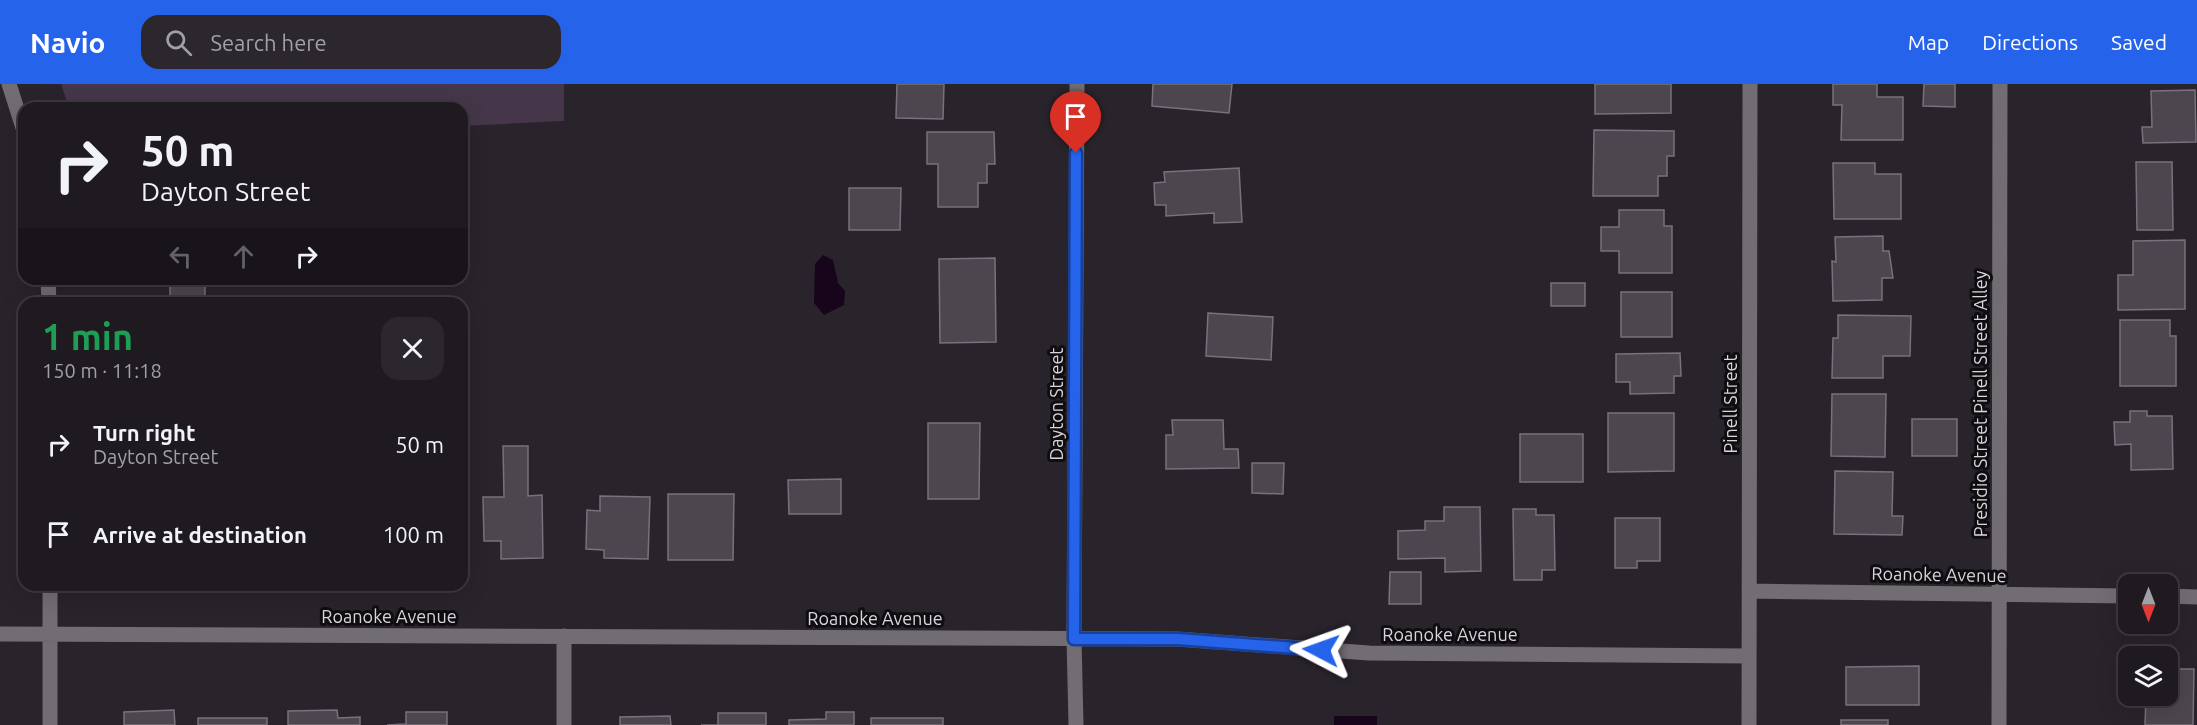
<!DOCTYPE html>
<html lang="en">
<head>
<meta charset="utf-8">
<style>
	:root { --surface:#1f1a20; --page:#2c272d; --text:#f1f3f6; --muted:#a1a1a5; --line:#3c383e; --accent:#2563eb }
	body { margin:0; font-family:Ubuntu,sans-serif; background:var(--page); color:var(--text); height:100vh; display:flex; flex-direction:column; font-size:22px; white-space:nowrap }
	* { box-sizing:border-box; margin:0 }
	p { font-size:20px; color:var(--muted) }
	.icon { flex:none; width:33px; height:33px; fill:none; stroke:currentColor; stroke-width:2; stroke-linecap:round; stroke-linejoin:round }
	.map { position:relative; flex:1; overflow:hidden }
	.sheet { position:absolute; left:18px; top:213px; width:450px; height:294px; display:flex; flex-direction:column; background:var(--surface); border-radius:18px; box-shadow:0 6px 24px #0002,0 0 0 2px var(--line) }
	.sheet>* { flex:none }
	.hud { position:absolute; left:18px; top:18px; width:450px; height:183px; border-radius:18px; box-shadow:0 6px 24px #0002,0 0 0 2px var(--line); background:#1f1a20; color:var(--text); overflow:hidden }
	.needle { width:39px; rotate:180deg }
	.buttons { position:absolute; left:2118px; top:490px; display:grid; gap:12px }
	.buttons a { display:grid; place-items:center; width:60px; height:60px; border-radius:12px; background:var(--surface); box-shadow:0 6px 24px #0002,0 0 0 2px var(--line); font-size:30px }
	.pin { position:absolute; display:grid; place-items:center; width:51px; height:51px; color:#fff; margin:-62px -26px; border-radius:50% 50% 50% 0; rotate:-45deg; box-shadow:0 0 6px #0007 }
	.pin .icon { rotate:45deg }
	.me { position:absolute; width:66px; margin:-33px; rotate:274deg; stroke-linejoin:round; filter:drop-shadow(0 0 4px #0008) }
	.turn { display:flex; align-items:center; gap:21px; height:126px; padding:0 24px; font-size:27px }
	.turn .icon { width:78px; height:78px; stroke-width:2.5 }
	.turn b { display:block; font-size:42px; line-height:51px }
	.lanes { display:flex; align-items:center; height:57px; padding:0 24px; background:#0003; justify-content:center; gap:30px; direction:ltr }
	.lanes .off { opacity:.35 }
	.round { display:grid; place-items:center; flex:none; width:63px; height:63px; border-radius:18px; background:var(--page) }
	.headline { display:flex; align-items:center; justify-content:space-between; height:102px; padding:0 24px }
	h1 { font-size:36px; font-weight:700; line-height:45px; color:#1e9e55 }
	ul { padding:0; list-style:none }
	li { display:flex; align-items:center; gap:18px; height:90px; padding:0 24px }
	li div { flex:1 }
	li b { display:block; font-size:22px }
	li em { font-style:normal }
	header { display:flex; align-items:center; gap:36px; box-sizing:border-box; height:84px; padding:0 30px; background:var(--accent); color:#fff }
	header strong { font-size:28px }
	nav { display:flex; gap:33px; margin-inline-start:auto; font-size:21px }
	.search { width:420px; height:54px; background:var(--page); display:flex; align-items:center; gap:15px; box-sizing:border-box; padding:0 21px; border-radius:18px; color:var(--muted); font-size:22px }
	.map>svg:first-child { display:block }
</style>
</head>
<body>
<header>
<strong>Navio</strong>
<div class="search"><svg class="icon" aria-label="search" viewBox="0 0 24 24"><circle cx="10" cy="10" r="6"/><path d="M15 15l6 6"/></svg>Search here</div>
<nav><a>Map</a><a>Directions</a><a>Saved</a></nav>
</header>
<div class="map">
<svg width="2197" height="641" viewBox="0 0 2197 641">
	<rect width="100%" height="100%" fill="#29232b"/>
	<path fill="#453649" d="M 61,0 L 564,0 L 564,37 L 462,42 L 462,24 L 69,24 Z"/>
	<path fill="#17051c" d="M 823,171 L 833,176 L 838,199 L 845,207 L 844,221 L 824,231 L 814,219 L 815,180 Z
		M 1334,632 L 1377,632 L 1377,641 L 1334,641 Z"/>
	<path fill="#4d464f" stroke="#79717b" stroke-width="1.5" d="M 897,0 L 944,0 L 943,35 L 896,34 Z
		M 1153,0 L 1232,0 L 1229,29 L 1152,22 Z
		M 1595,0 L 1671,0 L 1671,29 L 1595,30 Z
		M 1833,0 L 1877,0 L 1877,13 L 1903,13 L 1903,56 L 1841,56 L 1842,21 L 1833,21 Z
		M 1924,0 L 1955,0 L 1955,23 L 1923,22 Z
		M 2195,6 L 2196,58 L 2143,59 L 2142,43 L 2152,43 L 2151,7 Z
		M 1594,46 L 1674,47 L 1674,72 L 1667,72 L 1667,92 L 1658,92 L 1658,112 L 1593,112 Z
		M 927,48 L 994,48 L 995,80 L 987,80 L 987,99 L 978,99 L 978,123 L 938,123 L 938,80 L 927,80 Z
		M 2136,78 L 2172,78 L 2173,146 L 2137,146 Z
		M 1833,79 L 1875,79 L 1875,90 L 1901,90 L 1901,135 L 1834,135 Z
		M 1239,84 L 1242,138 L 1214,139 L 1214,129 L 1166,132 L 1166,121 L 1155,121 L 1154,99 L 1165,98 L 1164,88 Z
		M 849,104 L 901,104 L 900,146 L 849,146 Z
		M 1619,126 L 1664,126 L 1664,142 L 1672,142 L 1672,189 L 1619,189 L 1619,167 L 1601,167 L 1601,143 L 1619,143 Z
		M 1883,152 L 1883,167 L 1889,167 L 1893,194 L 1882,194 L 1882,216 L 1833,217 L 1832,177 L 1836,178 L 1835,153 Z
		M 2185,156 L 2185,225 L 2118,226 L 2118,191 L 2133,191 L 2133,157 Z
		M 995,174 L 996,258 L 940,259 L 939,175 Z
		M 144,195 L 205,195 L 205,219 L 170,219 L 170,198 L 144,199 Z
		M 1551,199 L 1585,199 L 1585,222 L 1551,222 Z
		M 1621,208 L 1672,208 L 1672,253 L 1621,253 Z
		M 1208,229 L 1273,233 L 1271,276 L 1206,272 Z
		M 1838,231 L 1911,232 L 1910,272 L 1883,272 L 1883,294 L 1832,294 L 1833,254 L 1838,254 Z
		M 2120,236 L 2170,236 L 2170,252 L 2176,252 L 2176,302 L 2120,302 Z
		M 1680,269 L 1681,292 L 1674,292 L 1674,309 L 1630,310 L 1630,298 L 1616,298 L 1616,270 Z
		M 1832,310 L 1886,310 L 1885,373 L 1831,372 Z
		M 2130,327 L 2147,327 L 2147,332 L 2172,332 L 2173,385 L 2131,386 L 2131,360 L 2115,361 L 2114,338 L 2130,338 Z
		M 1608,329 L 1674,329 L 1674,387 L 1608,388 Z
		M 1912,335 L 1957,335 L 1957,372 L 1912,372 Z
		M 1172,336 L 1223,336 L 1224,365 L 1238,365 L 1239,384 L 1166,385 L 1166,351 L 1173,351 Z
		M 928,339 L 980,339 L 979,415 L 928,415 Z
		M 1520,350 L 1583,350 L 1583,398 L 1520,398 Z
		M 503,362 L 528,362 L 528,412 L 542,411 L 543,474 L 501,475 L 501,457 L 484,457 L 483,413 L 504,413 Z
		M 1252,379 L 1284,379 L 1283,410 L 1252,409 Z
		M 1835,387 L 1893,388 L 1892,432 L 1903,432 L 1902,451 L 1834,450 Z
		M 841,395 L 841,430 L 789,430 L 788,396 Z
		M 668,410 L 734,410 L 733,476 L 668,476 Z
		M 600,412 L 650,413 L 648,475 L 604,474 L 604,466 L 586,465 L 587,426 L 600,427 Z
		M 1444,423 L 1480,423 L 1481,487 L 1445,488 L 1445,474 L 1398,475 L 1398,447 L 1425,446 L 1425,437 L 1444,437 Z
		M 1513,425 L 1536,425 L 1536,431 L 1554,431 L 1555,486 L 1542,486 L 1542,496 L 1514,496 Z
		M 1615,434 L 1660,434 L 1660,477 L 1637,477 L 1637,484 L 1615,484 Z
		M 1390,488 L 1421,488 L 1421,520 L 1389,520 Z
		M 1919,582 L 1919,621 L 1846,621 L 1846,583 Z
		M 2168,585 L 2194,585 L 2193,641 L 2145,641 L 2146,612 L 2168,612 Z
		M 174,626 L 175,641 L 124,641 L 124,628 Z
		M 337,626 L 338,634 L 360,633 L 360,641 L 288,641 L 288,627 Z
		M 406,628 L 447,628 L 447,641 L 387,641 L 406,640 Z
		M 826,628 L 854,628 L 854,641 L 789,641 L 789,636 L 826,635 Z
		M 718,629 L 766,629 L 766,641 L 701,641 L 718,641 Z
		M 670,632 L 671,641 L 620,641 L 620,633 Z
		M 198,634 L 267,634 L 267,641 L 198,641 Z
		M 871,634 L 943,634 L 943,641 L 871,641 Z
		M 1841,636 L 1888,636 L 1888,641 L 1841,641 Z"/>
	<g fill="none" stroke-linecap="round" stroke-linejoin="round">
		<path stroke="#716d72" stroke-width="15" d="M 9,0 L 24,47
			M 48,195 L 49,219
			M 1749,507 L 2128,512
			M 2168,512 L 2197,513
			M 0,550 L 1177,555 L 1369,569 L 1749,572
			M 50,641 L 50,501
			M 564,641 L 564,552
			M 1076,641 L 1074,555 L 1077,0
			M 1749,641 L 1750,0
			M 1999,641 L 2000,0"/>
	</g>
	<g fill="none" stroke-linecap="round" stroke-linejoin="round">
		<defs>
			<path id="route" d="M 1076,69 L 1074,555 L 1178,555 L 1321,566"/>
		</defs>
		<use href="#route" stroke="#184099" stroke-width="15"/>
		<use href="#route" stroke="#2563eb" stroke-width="10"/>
	</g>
	<g text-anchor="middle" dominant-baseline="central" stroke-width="6" stroke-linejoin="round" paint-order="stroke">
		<g font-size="18" fill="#dad5db" stroke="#100d11">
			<text transform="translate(1056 320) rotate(-90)">Dayton Street</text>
			<text transform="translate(1730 320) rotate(-90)">Pinell Street</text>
			<text transform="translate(1980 320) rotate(-90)">Presidio Street Pinell Street Alley</text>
			<text transform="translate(1939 490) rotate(1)">Roanoke Avenue</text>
			<text x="389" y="532">Roanoke Avenue</text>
			<text x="875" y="534">Roanoke Avenue</text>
			<text x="1450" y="550">Roanoke Avenue</text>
		</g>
	</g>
</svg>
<div class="buttons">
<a><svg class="needle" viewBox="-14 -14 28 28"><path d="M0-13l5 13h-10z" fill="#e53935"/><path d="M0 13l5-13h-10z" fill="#a1a1a5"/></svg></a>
<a><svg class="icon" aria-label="layers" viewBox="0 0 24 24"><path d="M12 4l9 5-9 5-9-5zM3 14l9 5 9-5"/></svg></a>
</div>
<div class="pin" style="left:1076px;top:69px;background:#d93025"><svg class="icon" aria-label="arrive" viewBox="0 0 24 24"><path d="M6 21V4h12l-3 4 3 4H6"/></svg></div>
<svg class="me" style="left:1321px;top:566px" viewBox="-20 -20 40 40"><path d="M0-17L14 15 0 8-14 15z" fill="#2563eb" stroke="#fff" stroke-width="4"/></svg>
<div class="hud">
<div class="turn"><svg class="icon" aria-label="right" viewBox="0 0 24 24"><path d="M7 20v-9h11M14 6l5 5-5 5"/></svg><div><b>50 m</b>Dayton Street</div></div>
<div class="lanes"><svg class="icon off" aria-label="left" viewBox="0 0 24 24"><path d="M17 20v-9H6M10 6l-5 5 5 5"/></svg><svg class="icon off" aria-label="ahead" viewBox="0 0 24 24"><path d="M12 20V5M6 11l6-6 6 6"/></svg><svg class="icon" aria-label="right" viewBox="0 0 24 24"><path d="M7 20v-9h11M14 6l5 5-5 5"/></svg></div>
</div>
<section class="sheet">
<div class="headline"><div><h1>1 min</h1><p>150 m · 11:18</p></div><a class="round"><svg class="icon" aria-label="close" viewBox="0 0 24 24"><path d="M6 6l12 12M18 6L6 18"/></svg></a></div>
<ul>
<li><svg class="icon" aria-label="right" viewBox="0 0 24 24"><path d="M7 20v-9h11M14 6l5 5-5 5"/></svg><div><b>Turn right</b><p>Dayton Street</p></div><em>50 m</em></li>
<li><svg class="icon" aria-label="arrive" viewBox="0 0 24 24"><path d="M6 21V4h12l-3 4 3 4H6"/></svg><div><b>Arrive at destination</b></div><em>100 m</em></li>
</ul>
</section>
</div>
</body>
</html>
